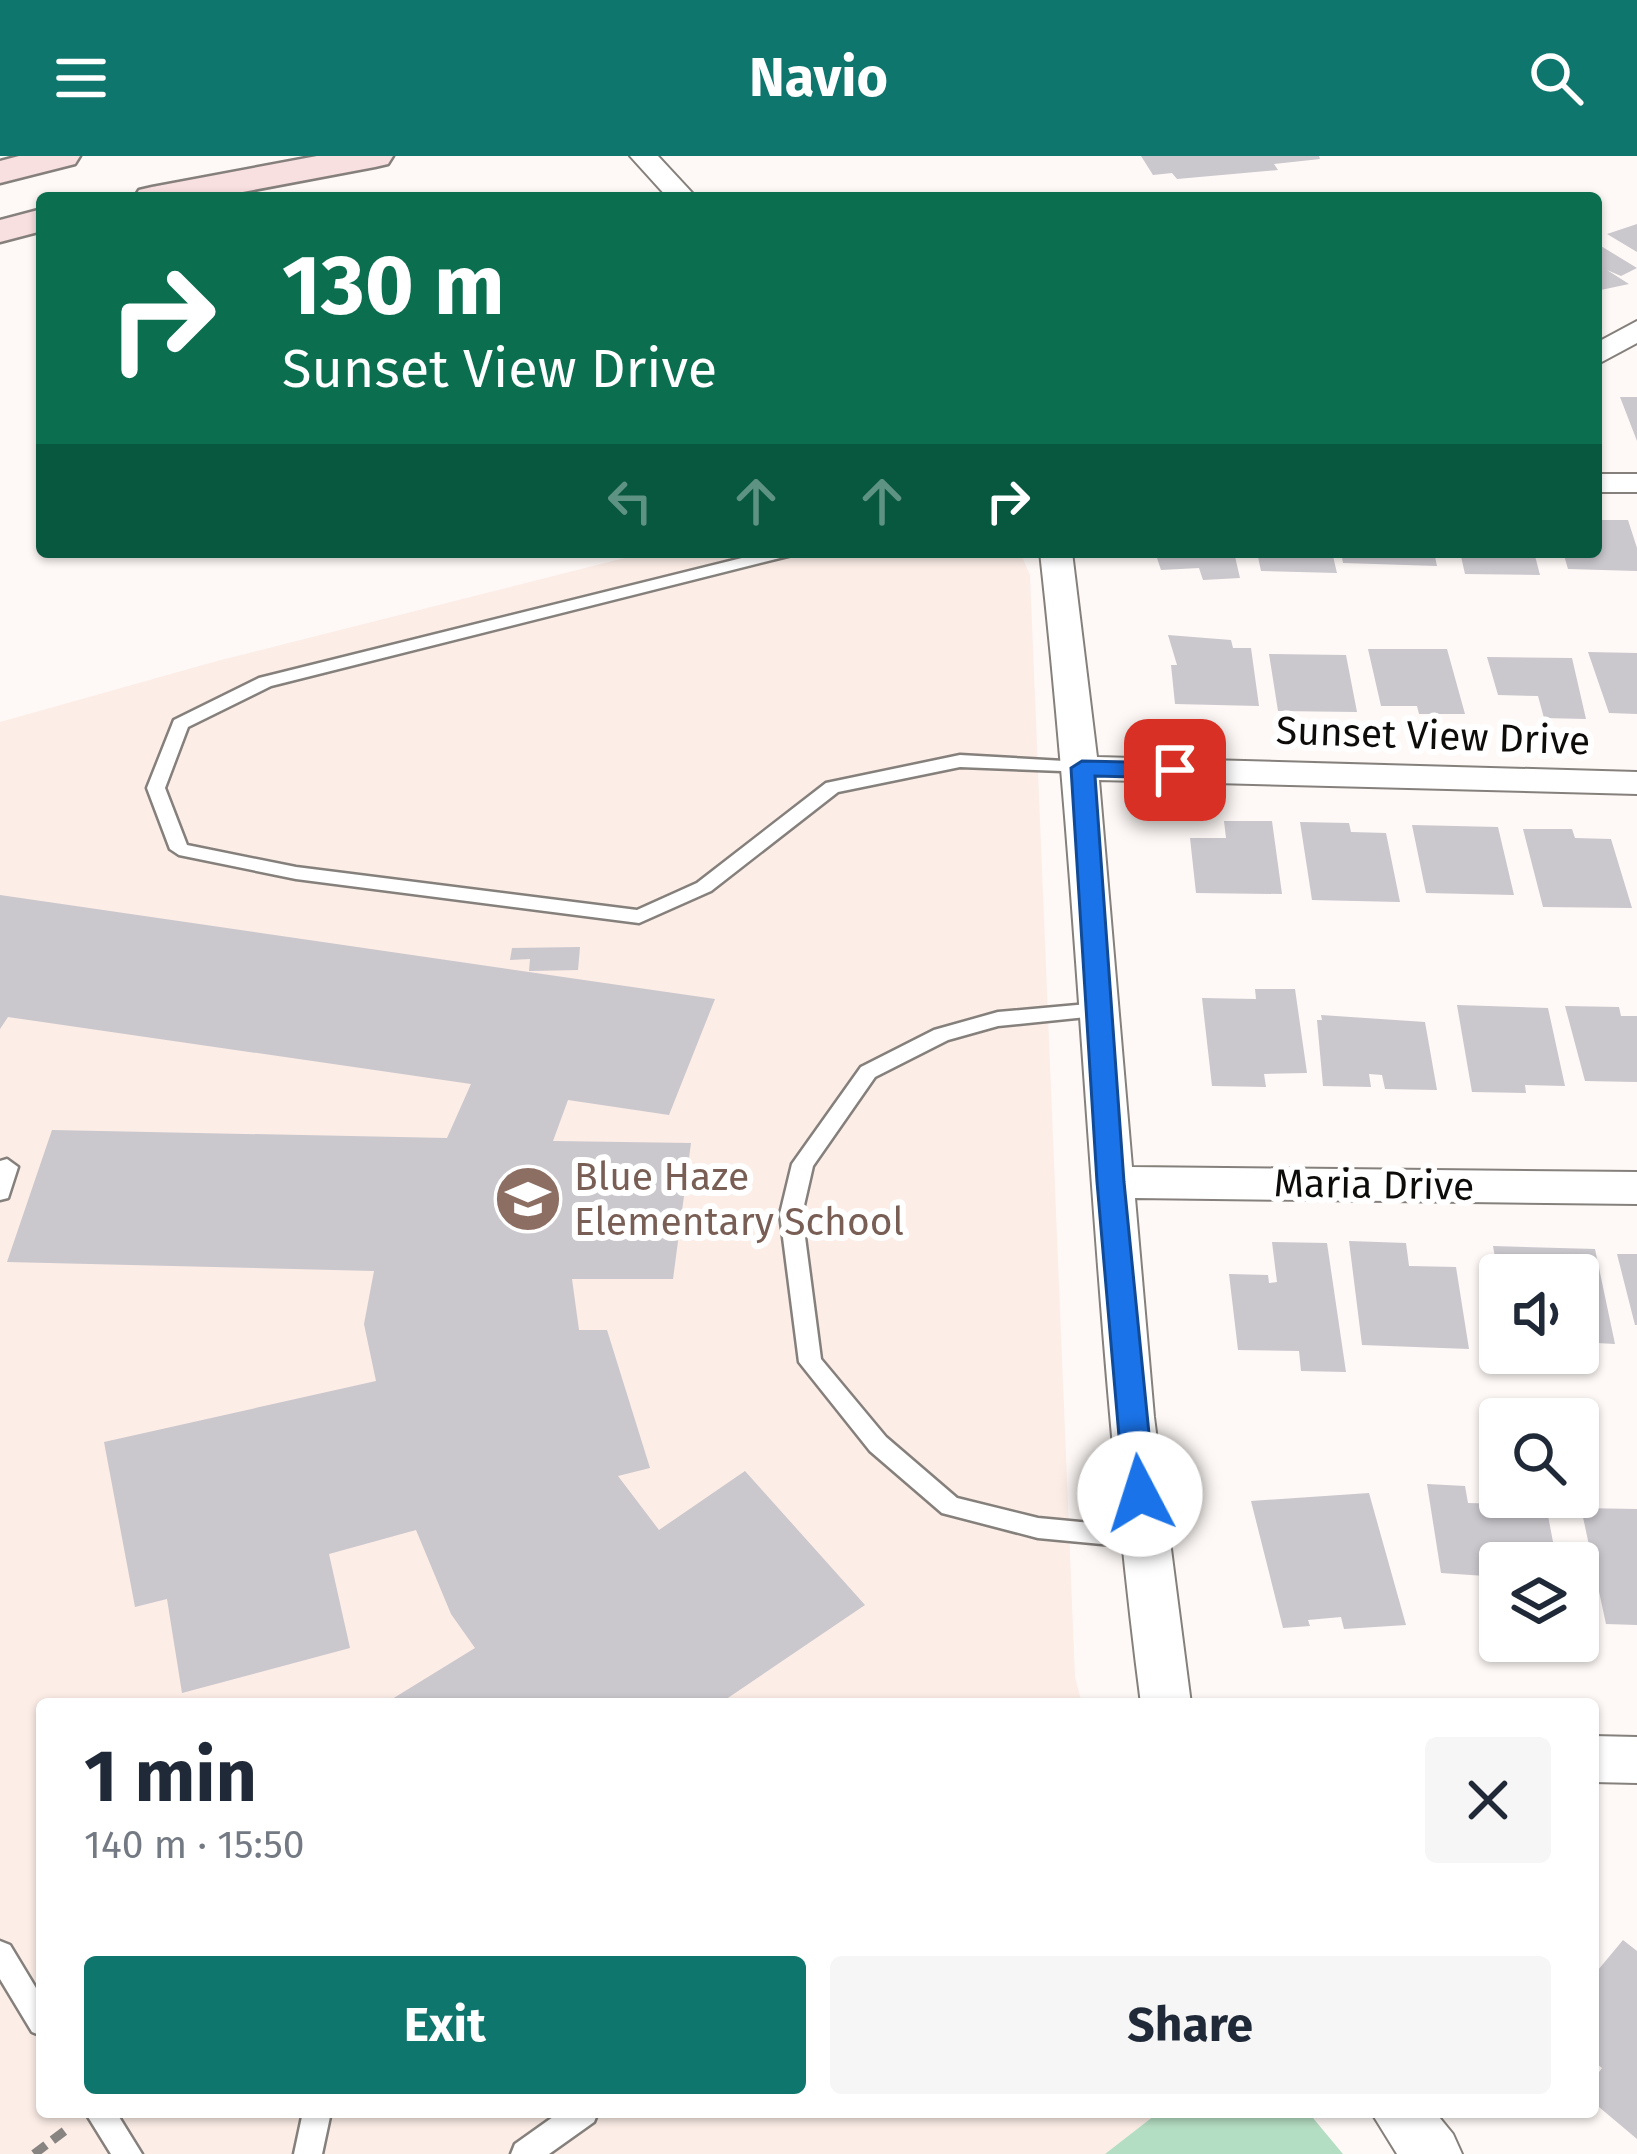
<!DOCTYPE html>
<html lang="en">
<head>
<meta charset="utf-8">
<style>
	:root { --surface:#fff; --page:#f6f6f7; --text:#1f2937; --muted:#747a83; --accent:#0f766e }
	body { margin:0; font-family:"Fira Sans",sans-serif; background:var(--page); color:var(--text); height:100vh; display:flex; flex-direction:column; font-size:45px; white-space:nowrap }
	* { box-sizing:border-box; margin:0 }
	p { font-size:39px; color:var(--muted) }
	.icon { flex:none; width:66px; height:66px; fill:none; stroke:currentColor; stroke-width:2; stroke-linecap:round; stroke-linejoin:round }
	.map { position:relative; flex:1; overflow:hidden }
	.sheet { position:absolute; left:36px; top:1542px; width:1563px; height:420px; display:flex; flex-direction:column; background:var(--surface); border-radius:12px; box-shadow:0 3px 9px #0004 }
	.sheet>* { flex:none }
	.banner { position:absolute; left:36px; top:36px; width:1566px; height:366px; border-radius:12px; box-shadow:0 3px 9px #0004; background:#0b6e4f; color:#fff; overflow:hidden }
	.fabs { position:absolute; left:1479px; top:1098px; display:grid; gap:24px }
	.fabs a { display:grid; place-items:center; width:120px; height:120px; border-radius:12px; background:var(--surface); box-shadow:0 3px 9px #0004; font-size:60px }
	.pin { position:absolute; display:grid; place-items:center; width:102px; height:102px; color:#fff; margin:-51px; border-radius:24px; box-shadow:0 6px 18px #0006 }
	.me { position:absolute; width:132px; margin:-66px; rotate:355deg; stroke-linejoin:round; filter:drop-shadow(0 0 9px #0008) }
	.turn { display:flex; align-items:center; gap:42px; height:252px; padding:0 48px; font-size:54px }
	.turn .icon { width:156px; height:156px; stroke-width:2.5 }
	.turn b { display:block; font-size:84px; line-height:102px }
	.lanes { display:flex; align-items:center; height:114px; padding:0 48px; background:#0003; justify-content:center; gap:60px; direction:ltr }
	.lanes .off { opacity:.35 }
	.round { display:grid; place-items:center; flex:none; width:126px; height:126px; border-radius:12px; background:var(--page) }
	.overview { display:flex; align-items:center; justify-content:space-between; height:204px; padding:0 48px }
	h1 { font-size:72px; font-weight:700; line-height:90px }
	.cta { display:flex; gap:24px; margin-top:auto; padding:24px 48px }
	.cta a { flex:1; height:138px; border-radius:12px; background:var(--accent); color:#fff; font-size:48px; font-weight:700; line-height:138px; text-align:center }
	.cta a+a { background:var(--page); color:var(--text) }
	header { display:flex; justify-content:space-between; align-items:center; height:156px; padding:0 48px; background:var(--accent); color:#fff; font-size:54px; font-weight:700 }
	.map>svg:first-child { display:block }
</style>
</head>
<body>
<header><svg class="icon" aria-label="menu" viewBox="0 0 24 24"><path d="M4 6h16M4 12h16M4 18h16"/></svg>Navio<svg class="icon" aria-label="search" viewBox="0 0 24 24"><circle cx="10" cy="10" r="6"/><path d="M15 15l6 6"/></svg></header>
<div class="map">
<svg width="1637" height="1998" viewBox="0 0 1637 1998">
	<rect width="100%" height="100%" fill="#fef9f6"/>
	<path fill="#fcede7" d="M 648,396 L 1020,396 L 1030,419 L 1075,1521 L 1082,1548 L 42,1548 L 42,1956 L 1159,1956 L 1105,1998 L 0,1998 L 0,566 L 217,505 Z"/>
	<path fill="#b4dec3" d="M 1159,1956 L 1308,1956 L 1343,1998 L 1105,1998 Z"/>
	<path fill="#cac7cd" d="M 1141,0 L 1319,0 L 1320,3 L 1274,8 L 1278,14 L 1177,23 L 1172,17 L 1153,19 Z
		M 1637,68 L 1637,96 L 1607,78 Z
		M 1596,87 L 1637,112 L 1621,120 L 1607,114 L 1629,128 L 1596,135 Z
		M 1620,241 L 1637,241 L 1637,285 Z
		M 1596,364 L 1628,364 L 1637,392 L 1637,415 L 1568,413 L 1563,396 L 1596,396 Z
		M 1155,396 L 1234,396 L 1240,422 L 1203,424 L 1199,412 L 1161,414 Z
		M 1257,396 L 1332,396 L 1337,417 L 1261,415 Z
		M 1341,396 L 1434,396 L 1437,410 L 1343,407 Z
		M 1460,396 L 1534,396 L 1540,419 L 1465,418 Z
		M 1168,479 L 1231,484 L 1233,492 L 1251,492 L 1259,550 L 1175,548 L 1171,509 L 1177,509 Z
		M 1368,493 L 1447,493 L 1465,558 L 1419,558 L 1417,550 L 1381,550 Z
		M 1588,496 L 1637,497 L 1637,558 L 1609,557 Z
		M 1269,498 L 1346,499 L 1357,556 L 1278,555 Z
		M 1487,501 L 1572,502 L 1586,563 L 1544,562 L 1538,540 L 1498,539 Z
		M 1224,665 L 1272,665 L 1282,738 L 1196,737 L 1190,682 L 1226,682 Z
		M 1300,666 L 1349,667 L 1351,676 L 1386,677 L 1400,746 L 1312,744 Z
		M 1412,669 L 1498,671 L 1514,739 L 1426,737 Z
		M 1523,673 L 1572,673 L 1575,682 L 1611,683 L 1632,752 L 1543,751 Z
		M 0,739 L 715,843 L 669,959 L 568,944 L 553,985 L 691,987 L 673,1123 L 572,1123 L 579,1174 L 607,1174 L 650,1312 L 618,1320 L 659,1374 L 745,1315 L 865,1449 L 719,1548 L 384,1548 L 475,1492 L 451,1458 L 416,1374 L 329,1398 L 350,1492 L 182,1537 L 167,1443 L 135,1451 L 104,1286 L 376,1225 L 364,1168 L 374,1115 L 7,1106 L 52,974 L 447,982 L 471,928 L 8,861 L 0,873 Z
		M 580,791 L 578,814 L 529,815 L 530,803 L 510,804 L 512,792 Z
		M 1255,833 L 1295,833 L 1307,917 L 1264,918 L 1266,931 L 1212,930 L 1202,842 L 1256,843 Z
		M 1457,849 L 1548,852 L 1565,930 L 1525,929 L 1526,937 L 1472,936 Z
		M 1565,850 L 1619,851 L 1621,860 L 1637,860 L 1637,926 L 1585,925 Z
		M 1321,859 L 1425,866 L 1437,934 L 1385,933 L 1382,919 L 1369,918 L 1371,931 L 1323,930 L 1317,864 L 1322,864 Z
		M 1349,1085 L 1406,1087 L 1409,1110 L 1456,1111 L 1469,1193 L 1362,1189 Z
		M 1272,1086 L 1327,1087 L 1346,1216 L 1301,1215 L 1299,1195 L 1238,1194 L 1229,1118 L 1268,1119 L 1269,1127 L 1277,1126 Z
		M 1493,1090 L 1595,1093 L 1615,1188 L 1578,1186 L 1578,1119 L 1498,1119 Z
		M 1617,1098 L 1637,1098 L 1637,1169 L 1635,1169 Z
		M 1427,1328 L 1465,1330 L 1468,1347 L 1546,1349 L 1557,1407 L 1500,1407 L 1500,1421 L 1441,1417 Z
		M 1369,1337 L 1406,1469 L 1344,1473 L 1341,1461 L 1308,1464 L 1310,1470 L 1283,1472 L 1251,1345 Z
		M 1581,1352 L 1637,1353 L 1637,1469 L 1606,1468 Z
		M 1623,1784 L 1637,1795 L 1637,1983 L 1593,1946 L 1593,1924 L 1602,1912 L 1593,1905 L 1593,1820 Z"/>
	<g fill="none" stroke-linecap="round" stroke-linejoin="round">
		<defs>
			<path id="service" d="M 766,396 L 794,396 L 792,399 L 271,530 L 188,571 L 165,632 L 187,689 L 296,711 L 637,754 L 697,727 L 826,627 L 960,599 L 1082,606 L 1091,612 L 1088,616 L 960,611 L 838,636 L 711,735 L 639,767 L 296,723 L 179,699 L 170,693 L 147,632 L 174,564 L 259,522 Z
				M 1099,847 L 1109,854 L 1106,859 L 998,870 L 948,884 L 875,921 L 813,1010 L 802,1058 L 821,1203 L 886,1281 L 957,1342 L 1038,1362 L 1144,1372 L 1152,1375 L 1156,1382 L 1152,1389 L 1144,1392 L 1038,1382 L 942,1357 L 870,1295 L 799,1206 L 780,1058 L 792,1008 L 861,911 L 934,874 L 998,856 Z
				M 7,1003 L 18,1011 L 8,1042 L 0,1044 L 0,1005 Z
				M 0,1785 L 10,1789 L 42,1842 L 42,1880 L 32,1876 L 0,1823 Z
				M 85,1956 L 116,1956 L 142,1998 L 111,1998 Z
				M 303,1956 L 331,1956 L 322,1998 L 294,1998 Z
				M 560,1956 L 598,1956 L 594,1966 L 549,1998 L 511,1998 L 515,1988 Z"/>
			<path id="minor" d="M 630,0 L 658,0 L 697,42 L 668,42 Z
				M 1637,165 L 1637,187 L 1596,209 L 1596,187 Z
				M 1596,318 L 1637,318 L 1637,336 L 1596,336 Z
				M 1040,396 L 1072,396 L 1097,601 L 1637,616 L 1637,638 L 1099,624 L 1132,1011 L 1637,1016 L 1637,1048 L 1135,1042 L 1154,1261 L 1191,1548 L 1141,1548 C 1091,1164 1083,781 1040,396 Z
				M 1593,1580 L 1637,1581 L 1637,1627 L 1593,1626 Z
				M 1371,1956 L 1435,1956 L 1453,1978 L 1462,1998 L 1397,1998 Z"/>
			<path id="secondary" d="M 19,0 L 80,0 L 75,8 L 0,27 L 0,5 Z
				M 317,0 L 393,0 L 388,8 L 375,11 L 211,42 L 134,42 L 139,34 L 152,31 Z
				M 42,53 L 42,75 L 0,86 L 0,64 Z"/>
		</defs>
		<use href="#service" stroke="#85807c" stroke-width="5"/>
		<use href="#minor" stroke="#85807c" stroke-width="4"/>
		<use href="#secondary" stroke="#85807c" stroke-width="5"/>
		<path stroke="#878481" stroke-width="9" stroke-dasharray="15 8" stroke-linecap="butt" d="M 34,1998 L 66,1974"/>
		<use href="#service" fill="#fff" fill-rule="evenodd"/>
		<use href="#minor" fill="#fff" fill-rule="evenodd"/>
		<use href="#secondary" fill="#f8dfe0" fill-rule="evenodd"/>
	</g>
	<path fill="#1a73e8" stroke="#114b97" stroke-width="3" d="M 1082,605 L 1175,607 L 1187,614 L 1175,622 L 1095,620 L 1124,1026 L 1155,1338 L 1151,1347 L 1140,1350 L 1129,1347 L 1124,1338 L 1097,1026 L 1071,612 Z"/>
	<defs>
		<symbol id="school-disc" viewBox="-11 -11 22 22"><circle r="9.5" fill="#8d6e63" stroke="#fff"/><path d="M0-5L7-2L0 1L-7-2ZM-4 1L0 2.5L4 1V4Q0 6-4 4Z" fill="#fff"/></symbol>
	</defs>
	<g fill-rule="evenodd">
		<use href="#school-disc" x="490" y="1005" width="76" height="76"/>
	</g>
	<g text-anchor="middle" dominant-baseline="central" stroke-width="12" stroke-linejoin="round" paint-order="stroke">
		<g font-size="39" fill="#0e0c0a" stroke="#fff">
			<text transform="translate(1433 580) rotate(2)">Sunset View Drive</text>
			<text transform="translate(1374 1029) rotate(1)">Maria Drive</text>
		</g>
		<g font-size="39" fill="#785e54" stroke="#fff" text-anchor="start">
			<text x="574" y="1021">Blue Haze<tspan x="574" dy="45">Elementary School</tspan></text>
		</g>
	</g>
</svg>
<div class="fabs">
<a><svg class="icon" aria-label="sound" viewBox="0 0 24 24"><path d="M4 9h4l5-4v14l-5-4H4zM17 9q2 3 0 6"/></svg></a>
<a><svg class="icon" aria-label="search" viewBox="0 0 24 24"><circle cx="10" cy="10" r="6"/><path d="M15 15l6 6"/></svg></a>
<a><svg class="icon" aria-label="layers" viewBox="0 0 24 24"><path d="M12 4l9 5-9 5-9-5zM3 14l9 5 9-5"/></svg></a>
</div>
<div class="pin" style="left:1175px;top:614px;background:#d93025"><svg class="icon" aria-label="arrive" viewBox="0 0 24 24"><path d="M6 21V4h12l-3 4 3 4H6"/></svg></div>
<svg class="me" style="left:1140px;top:1338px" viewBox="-20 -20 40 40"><circle r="19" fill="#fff"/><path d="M0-13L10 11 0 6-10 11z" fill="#1a73e8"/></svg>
<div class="banner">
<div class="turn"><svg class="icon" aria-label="right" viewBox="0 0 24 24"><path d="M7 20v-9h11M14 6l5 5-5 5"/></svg><div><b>130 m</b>Sunset View Drive</div></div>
<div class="lanes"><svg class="icon off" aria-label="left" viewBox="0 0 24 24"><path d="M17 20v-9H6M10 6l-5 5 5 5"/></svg><svg class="icon off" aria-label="ahead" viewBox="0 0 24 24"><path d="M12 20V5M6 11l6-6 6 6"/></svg><svg class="icon off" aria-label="ahead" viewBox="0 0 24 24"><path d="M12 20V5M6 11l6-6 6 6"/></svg><svg class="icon" aria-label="right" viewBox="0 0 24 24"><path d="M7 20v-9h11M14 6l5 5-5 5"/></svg></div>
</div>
<section class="sheet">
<div class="overview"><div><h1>1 min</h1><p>140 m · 15:50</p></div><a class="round"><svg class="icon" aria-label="close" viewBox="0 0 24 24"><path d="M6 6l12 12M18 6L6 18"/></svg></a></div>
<div class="cta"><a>Exit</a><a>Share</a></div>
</section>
</div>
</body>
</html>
